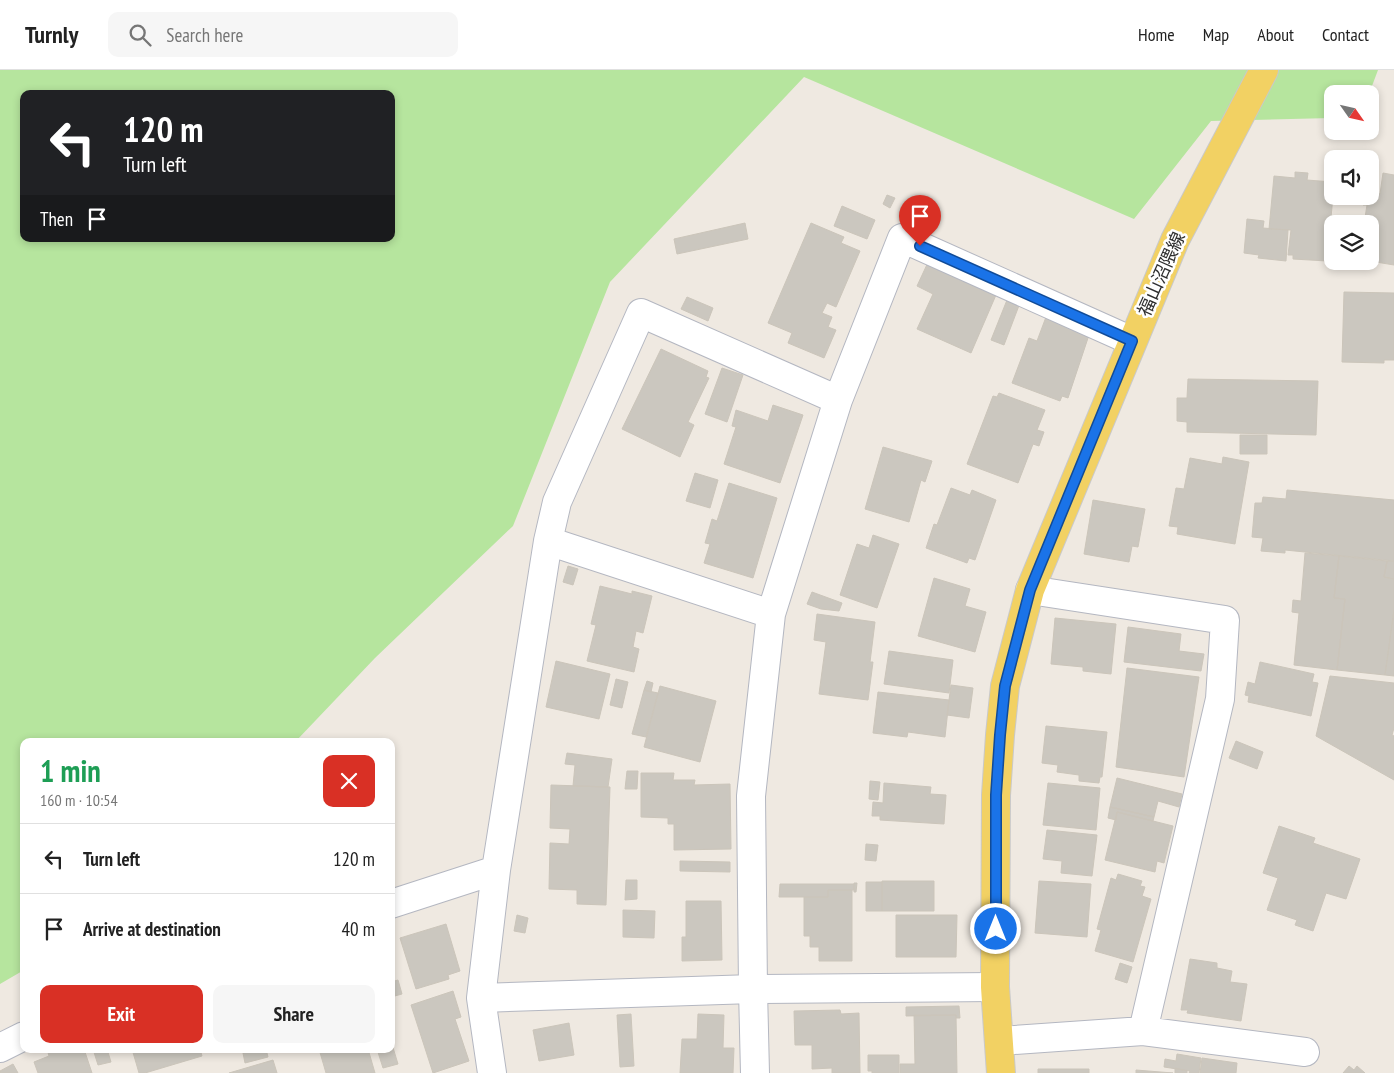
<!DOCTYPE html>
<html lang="en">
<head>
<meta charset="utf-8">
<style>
	:root { --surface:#fff; --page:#f6f6f6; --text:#222; --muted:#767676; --line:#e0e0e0; --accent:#d93025 }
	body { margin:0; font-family:"PT Sans Narrow","Noto Sans JP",sans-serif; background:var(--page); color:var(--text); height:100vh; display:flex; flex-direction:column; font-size:19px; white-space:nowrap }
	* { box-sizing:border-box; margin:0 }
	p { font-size:16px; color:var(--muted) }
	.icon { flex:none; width:28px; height:28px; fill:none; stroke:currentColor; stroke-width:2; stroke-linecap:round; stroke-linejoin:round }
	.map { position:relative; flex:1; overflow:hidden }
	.drawer { position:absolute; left:20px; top:668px; width:375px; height:315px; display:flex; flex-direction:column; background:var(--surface); border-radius:10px; box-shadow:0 2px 8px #0003 }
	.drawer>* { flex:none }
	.banner { position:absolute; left:20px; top:20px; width:375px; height:152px; border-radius:10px; box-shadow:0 2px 8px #0003; background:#202124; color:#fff; overflow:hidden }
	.needle { width:32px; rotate:124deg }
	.controls { position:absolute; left:1324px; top:15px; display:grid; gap:10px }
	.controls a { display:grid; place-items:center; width:55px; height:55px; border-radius:10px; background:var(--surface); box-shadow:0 2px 8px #0003; font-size:25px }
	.pin { position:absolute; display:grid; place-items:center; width:42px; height:42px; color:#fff; margin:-51px -21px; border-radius:50% 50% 50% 0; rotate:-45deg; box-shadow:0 0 5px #0007 }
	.pin .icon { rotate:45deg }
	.me { position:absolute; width:55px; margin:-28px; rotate:0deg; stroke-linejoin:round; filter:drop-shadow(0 0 4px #0008) }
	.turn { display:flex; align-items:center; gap:18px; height:105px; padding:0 20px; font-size:22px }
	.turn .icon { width:65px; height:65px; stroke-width:2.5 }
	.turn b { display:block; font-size:35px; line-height:42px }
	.then { display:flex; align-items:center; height:48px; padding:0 20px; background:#0003; gap:10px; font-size:19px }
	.round { display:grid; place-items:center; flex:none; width:52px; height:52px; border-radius:10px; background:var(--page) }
	.summary { display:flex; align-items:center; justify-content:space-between; height:85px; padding:0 20px }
	h1 { font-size:30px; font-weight:700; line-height:38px; color:#1e9e55 }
	.button { display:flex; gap:10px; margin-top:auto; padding:10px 20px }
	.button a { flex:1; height:58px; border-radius:10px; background:var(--accent); color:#fff; font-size:20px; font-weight:700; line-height:58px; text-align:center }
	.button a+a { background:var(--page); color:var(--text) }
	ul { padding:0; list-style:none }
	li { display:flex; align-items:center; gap:15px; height:70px; padding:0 20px; border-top:1px solid var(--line) }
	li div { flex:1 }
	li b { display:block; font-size:19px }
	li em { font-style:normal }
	header { display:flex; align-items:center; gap:30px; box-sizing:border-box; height:70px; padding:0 25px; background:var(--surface); border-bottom:1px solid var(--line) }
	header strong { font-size:24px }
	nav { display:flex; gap:28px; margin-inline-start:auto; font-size:18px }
	.search { width:350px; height:45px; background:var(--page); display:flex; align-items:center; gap:12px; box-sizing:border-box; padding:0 18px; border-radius:10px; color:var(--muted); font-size:19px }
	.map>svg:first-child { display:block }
</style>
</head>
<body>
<header>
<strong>Turnly</strong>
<div class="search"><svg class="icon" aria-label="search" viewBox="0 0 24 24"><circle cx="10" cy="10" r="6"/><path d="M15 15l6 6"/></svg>Search here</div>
<nav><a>Home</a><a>Map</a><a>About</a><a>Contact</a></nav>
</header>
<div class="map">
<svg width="1394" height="1003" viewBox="0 0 1394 1003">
	<rect width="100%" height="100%" fill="#efe9e1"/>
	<path fill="#b6e59e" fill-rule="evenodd" d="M 0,0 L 1378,0 L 1369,24 L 1332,24 L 1332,48 L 1211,51 L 1134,149 L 804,7 L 610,212 L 513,456 L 375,588 L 296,671 L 24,671 L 24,900 L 0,914 ZM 24,24 L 391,24 L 391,169 L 24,169 Z"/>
	<path fill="#cbc7bf" stroke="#cbc5ba" d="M 1295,102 L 1308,103 L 1307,110 L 1332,112 L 1333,126 L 1327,191 L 1293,189 L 1293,185 L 1288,185 L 1291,160 L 1269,159 L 1274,106 L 1295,108 Z
		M 1383,103 L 1394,105 L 1394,195 L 1370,191 L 1370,154 L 1364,154 L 1367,135 L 1363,135 L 1364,126 L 1370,126 L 1370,122 L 1380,124 Z
		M 887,125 L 895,128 L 890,138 L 883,134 Z
		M 842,136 L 875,150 L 867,169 L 834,156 Z
		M 1247,149 L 1264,151 L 1263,158 L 1288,160 L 1286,191 L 1258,188 L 1259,185 L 1244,183 Z
		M 745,153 L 748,169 L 677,184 L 674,169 Z
		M 811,153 L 844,167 L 841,173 L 860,181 L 836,237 L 827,233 L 822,243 L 832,247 L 828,257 L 836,260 L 824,288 L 788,273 L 792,263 L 768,253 Z
		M 930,188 L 999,218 L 971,283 L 917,259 L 933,224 L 917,216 Z
		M 1011,220 L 1023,225 L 1004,275 L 991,270 Z
		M 1344,222 L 1394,223 L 1394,290 L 1384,290 L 1384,293 L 1342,292 Z
		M 687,227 L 713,238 L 708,251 L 681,239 Z
		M 1049,239 L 1091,259 L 1068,328 L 1062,326 L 1060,331 L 1012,313 L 1029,268 L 1037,271 Z
		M 661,279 L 708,301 L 706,307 L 709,308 L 688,352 L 694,355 L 680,387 L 622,359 Z
		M 722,298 L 743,305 L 727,352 L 705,344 Z
		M 1188,309 L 1318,311 L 1316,365 L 1187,362 L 1187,352 L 1177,351 L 1177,328 L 1187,328 Z
		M 999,323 L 1045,340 L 1037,360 L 1044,362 L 1039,376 L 1033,374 L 1018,413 L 967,394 L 993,326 L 997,327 Z
		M 773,335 L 803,345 L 780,413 L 724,394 L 736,357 L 732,356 L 736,340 L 768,351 Z
		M 1240,365 L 1267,365 L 1267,384 L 1240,384 Z
		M 883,377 L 932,391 L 925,412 L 921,410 L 909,452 L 865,439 Z
		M 1223,387 L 1249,392 L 1235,474 L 1177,464 L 1178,457 L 1169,456 L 1176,418 L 1184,419 L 1190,388 L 1222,394 Z
		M 695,403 L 718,410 L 710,438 L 686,431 Z
		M 729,413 L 777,428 L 753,508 L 704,493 L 710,474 L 705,473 L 712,449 L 717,451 Z
		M 951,418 L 970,425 L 972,420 L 996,430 L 975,490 L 969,488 L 967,493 L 926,478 L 934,454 L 937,455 Z
		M 1287,420 L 1394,430 L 1394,491 L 1285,480 L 1285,483 L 1261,481 L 1263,468 L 1252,467 L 1255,433 L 1262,433 L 1263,427 L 1286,429 Z
		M 1093,430 L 1145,439 L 1138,477 L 1132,476 L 1129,492 L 1084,484 Z
		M 873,465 L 899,474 L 877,538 L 840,525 L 857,474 L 869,478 Z
		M 1305,483 L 1339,486 L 1334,528 L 1345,529 L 1337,600 L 1294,595 L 1299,543 L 1292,542 L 1293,530 L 1301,531 Z
		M 1339,486 L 1387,491 L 1384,507 L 1394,509 L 1394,540 L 1385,605 L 1337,600 L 1345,529 L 1334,528 Z
		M 1387,491 L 1394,491 L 1394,509 L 1384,507 Z
		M 568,496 L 578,499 L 573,515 L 563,512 Z
		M 934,508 L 970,519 L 965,536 L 986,542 L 975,582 L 918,566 Z
		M 600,516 L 632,524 L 632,521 L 652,526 L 643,563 L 636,561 L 633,577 L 639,579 L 634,602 L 587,591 L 596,555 L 591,554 Z
		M 812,522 L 842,533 L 839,541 L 821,539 L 807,534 Z
		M 1394,540 L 1394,606 L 1385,605 Z
		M 817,544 L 875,552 L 870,592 L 873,592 L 868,630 L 819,624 L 826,572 L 814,570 Z
		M 1055,548 L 1116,554 L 1111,604 L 1083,601 L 1083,597 L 1051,594 Z
		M 1128,557 L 1181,564 L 1179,581 L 1204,584 L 1201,601 L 1124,592 Z
		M 889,581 L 953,590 L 949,623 L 884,614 Z
		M 556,591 L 610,604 L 599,649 L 546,637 Z
		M 1260,592 L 1314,604 L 1312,612 L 1318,613 L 1311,646 L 1248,632 L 1249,626 L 1245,625 L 1248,612 L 1255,614 Z
		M 1127,598 L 1199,607 L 1184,707 L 1116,697 Z
		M 1330,606 L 1394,613 L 1394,658 L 1392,665 L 1394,666 L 1394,710 L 1316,666 Z
		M 616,609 L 628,612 L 622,638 L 610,635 Z
		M 647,611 L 653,613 L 651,622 L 644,620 Z
		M 951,615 L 973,618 L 969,648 L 947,645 Z
		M 660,616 L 716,631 L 700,692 L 644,677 Z
		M 644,620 L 658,623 L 646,667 L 632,664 Z
		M 878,622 L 949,630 L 945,667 L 908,662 L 907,667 L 873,663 Z
		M 1046,656 L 1107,662 L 1102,707 L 1100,707 L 1099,713 L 1079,711 L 1079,705 L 1057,702 L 1058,695 L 1042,693 Z
		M 1236,671 L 1263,682 L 1257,699 L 1229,688 Z
		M 567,683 L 612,689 L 608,717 L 573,716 L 575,695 L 565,694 Z
		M 627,701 L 638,701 L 637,719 L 625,719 Z
		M 641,703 L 674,703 L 673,710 L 695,710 L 694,715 L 730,714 L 731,779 L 674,780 L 674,754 L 668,754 L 668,748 L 641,747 Z
		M 1117,708 L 1182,724 L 1179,737 L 1158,731 L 1154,747 L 1110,737 Z
		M 870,711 L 880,712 L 878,730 L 869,729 Z
		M 884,713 L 931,717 L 930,724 L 946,725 L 944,754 L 880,750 L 880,746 L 872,746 L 873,732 L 883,733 Z
		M 1048,713 L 1100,718 L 1096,760 L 1043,755 Z
		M 551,715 L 610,717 L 606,835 L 577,834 L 577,820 L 549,819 L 550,773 L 569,774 L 570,759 L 550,758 Z
		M 1110,737 L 1154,747 L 1153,751 L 1117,742 L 1116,750 L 1108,748 Z
		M 1117,742 L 1173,756 L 1164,793 L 1157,791 L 1155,802 L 1105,790 Z
		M 1279,756 L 1315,768 L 1313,773 L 1360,789 L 1346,829 L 1326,823 L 1313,861 L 1295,855 L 1297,850 L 1267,840 L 1278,808 L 1263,803 Z
		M 1047,760 L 1097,765 L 1092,806 L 1061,803 L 1062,791 L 1043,789 Z
		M 866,774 L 878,775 L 876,791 L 865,790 Z
		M 680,791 L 730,792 L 730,802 L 680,801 Z
		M 1118,804 L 1142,811 L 1140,816 L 1145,817 L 1142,826 L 1151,829 L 1133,892 L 1095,881 L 1101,860 L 1097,859 L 1111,808 L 1116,810 Z
		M 626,810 L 637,810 L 637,829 L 625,830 Z
		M 882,811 L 934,811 L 934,841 L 882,841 Z
		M 1039,811 L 1091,814 L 1087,867 L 1035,863 Z
		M 866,812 L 882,812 L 882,841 L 866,841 Z
		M 854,813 L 857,813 L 856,822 L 854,822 Z
		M 780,814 L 854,814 L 854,820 L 828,820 L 828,827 L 779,827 Z
		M 828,820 L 852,820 L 852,891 L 819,891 L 819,877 L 810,877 L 810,866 L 804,866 L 804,827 L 828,827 Z
		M 686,831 L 721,831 L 722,890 L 682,891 L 682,867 L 686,867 Z
		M 623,840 L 655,841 L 654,868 L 623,867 Z
		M 517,845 L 528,848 L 525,863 L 514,861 Z
		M 896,845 L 957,845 L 956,887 L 896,887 Z
		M 446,854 L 460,901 L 448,905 L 449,909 L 416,919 L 400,868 Z
		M 1190,889 L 1217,893 L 1217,898 L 1232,901 L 1230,912 L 1247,914 L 1241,951 L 1187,943 L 1188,940 L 1181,940 Z
		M 1120,893 L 1132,897 L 1127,913 L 1115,909 Z
		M 398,910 L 402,924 L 391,927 L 391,912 Z
		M 453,921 L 461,947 L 455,949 L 469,991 L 433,1003 L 411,935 Z
		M 959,936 L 960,948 L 956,948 L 956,945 L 906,946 L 906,937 Z
		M 840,940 L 841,944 L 859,943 L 860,1003 L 832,1003 L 832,998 L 812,999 L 812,975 L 795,975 L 794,941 Z
		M 631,944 L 634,996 L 620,997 L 617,945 Z
		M 698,944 L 724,945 L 723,978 L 734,978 L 733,1003 L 680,1003 L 682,969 L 697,969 Z
		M 914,945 L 956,945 L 957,1003 L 900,1003 L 900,994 L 915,994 Z
		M 569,953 L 574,985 L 539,991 L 533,960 Z
		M 391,971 L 398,994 L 383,998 L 377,979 L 391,979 Z
		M 47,979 L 84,979 L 92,1003 L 38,1003 L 34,992 L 49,986 Z
		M 93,979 L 107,979 L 111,992 L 98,995 Z
		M 132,979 L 200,979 L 202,986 L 145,1003 L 139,1003 Z
		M 257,979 L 266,979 L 268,987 L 245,993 L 243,983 Z
		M 319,979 L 368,979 L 375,1003 L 326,1003 Z
		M 1177,984 L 1201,988 L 1199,1003 L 1189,1003 L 1190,1001 L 1164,997 L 1165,989 L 1176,991 Z
		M 868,985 L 899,985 L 899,1003 L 872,1003 L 872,1001 L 868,1001 Z
		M 1202,988 L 1237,993 L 1236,1003 L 1200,1003 Z
		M 273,990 L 277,1003 L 229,1003 Z
		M 13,994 L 18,1003 L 0,1003 L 0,1001 Z
		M 1349,996 L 1354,1000 L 1357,996 L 1365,1003 L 1343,1003 Z
		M 1175,998 L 1187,1001 L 1187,1003 L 1175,1003 Z
		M 1038,999 L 1089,999 L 1089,1003 L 1038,1003 Z
		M 1136,1000 L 1173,1003 L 1136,1003 Z"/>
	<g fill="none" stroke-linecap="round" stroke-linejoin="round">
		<defs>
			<path id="minor" d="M 548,471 L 771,544
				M 1030,520 L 1225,550 L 1220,629 L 1143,961
				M 391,834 L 496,800
				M 481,928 L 753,919 L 995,917
				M 1000,971 L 1143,961 L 1305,982
				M 0,978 L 24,966
				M 492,1003 L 481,928 L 496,800 L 548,471 L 557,432 L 641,243 L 838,330
				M 755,1003 L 753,919 L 751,726 L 771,544 L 838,330 L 902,168 L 1132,271"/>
			<path id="primary" d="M 1001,1003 L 995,917 L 996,725 L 1000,665 L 1005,616 L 1030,520 L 1175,170 L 1264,0"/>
		</defs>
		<use href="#minor" stroke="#b4b7c1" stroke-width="30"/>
		<use href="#primary" stroke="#c9c9c9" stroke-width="30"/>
		<use href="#minor" stroke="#fff" stroke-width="28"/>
		<use href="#primary" stroke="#f2d163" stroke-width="28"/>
	</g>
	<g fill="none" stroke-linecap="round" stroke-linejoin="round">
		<defs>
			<path id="route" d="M 920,176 L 1132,271 L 1030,520 L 1005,616 L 1000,665 L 996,725 L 996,859"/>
		</defs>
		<use href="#route" stroke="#114b97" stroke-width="12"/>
		<use href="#route" stroke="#1a73e8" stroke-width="9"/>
	</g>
	<g text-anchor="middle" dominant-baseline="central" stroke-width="5" stroke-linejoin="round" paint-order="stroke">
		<g font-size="18" fill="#2e2e2e" stroke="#fff">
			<text transform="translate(1161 204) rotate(-66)">福山沼隈線</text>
		</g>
	</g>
</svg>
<div class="controls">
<a><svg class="needle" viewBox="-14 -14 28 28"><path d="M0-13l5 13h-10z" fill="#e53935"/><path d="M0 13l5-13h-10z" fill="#767676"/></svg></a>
<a><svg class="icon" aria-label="sound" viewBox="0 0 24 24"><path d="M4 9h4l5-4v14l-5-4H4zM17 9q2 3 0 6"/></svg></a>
<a><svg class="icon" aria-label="layers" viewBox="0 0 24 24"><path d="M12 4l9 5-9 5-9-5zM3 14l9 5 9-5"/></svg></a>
</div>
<div class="pin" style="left:920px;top:176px;background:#d93025"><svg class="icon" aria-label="arrive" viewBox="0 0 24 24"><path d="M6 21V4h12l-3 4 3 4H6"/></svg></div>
<svg class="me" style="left:996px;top:859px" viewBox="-20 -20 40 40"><circle r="17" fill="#1a73e8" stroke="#fff" stroke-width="3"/><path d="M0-11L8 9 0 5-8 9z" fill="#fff"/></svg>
<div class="banner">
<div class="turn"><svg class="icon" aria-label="left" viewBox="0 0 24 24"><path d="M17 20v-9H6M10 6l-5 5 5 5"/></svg><div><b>120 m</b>Turn left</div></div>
<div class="then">Then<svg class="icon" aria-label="arrive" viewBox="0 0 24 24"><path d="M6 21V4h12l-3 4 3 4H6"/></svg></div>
</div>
<section class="drawer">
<div class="summary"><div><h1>1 min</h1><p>160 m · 10:54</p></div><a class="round" style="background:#d93025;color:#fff"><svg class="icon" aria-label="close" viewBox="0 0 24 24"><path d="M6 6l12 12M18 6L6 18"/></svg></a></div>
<ul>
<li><svg class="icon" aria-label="left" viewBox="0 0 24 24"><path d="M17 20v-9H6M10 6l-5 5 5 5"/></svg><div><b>Turn left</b></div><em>120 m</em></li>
<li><svg class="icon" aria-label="arrive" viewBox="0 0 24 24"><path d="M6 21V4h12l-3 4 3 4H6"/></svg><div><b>Arrive at destination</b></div><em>40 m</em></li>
</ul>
<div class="button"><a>Exit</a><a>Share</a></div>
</section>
</div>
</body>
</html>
